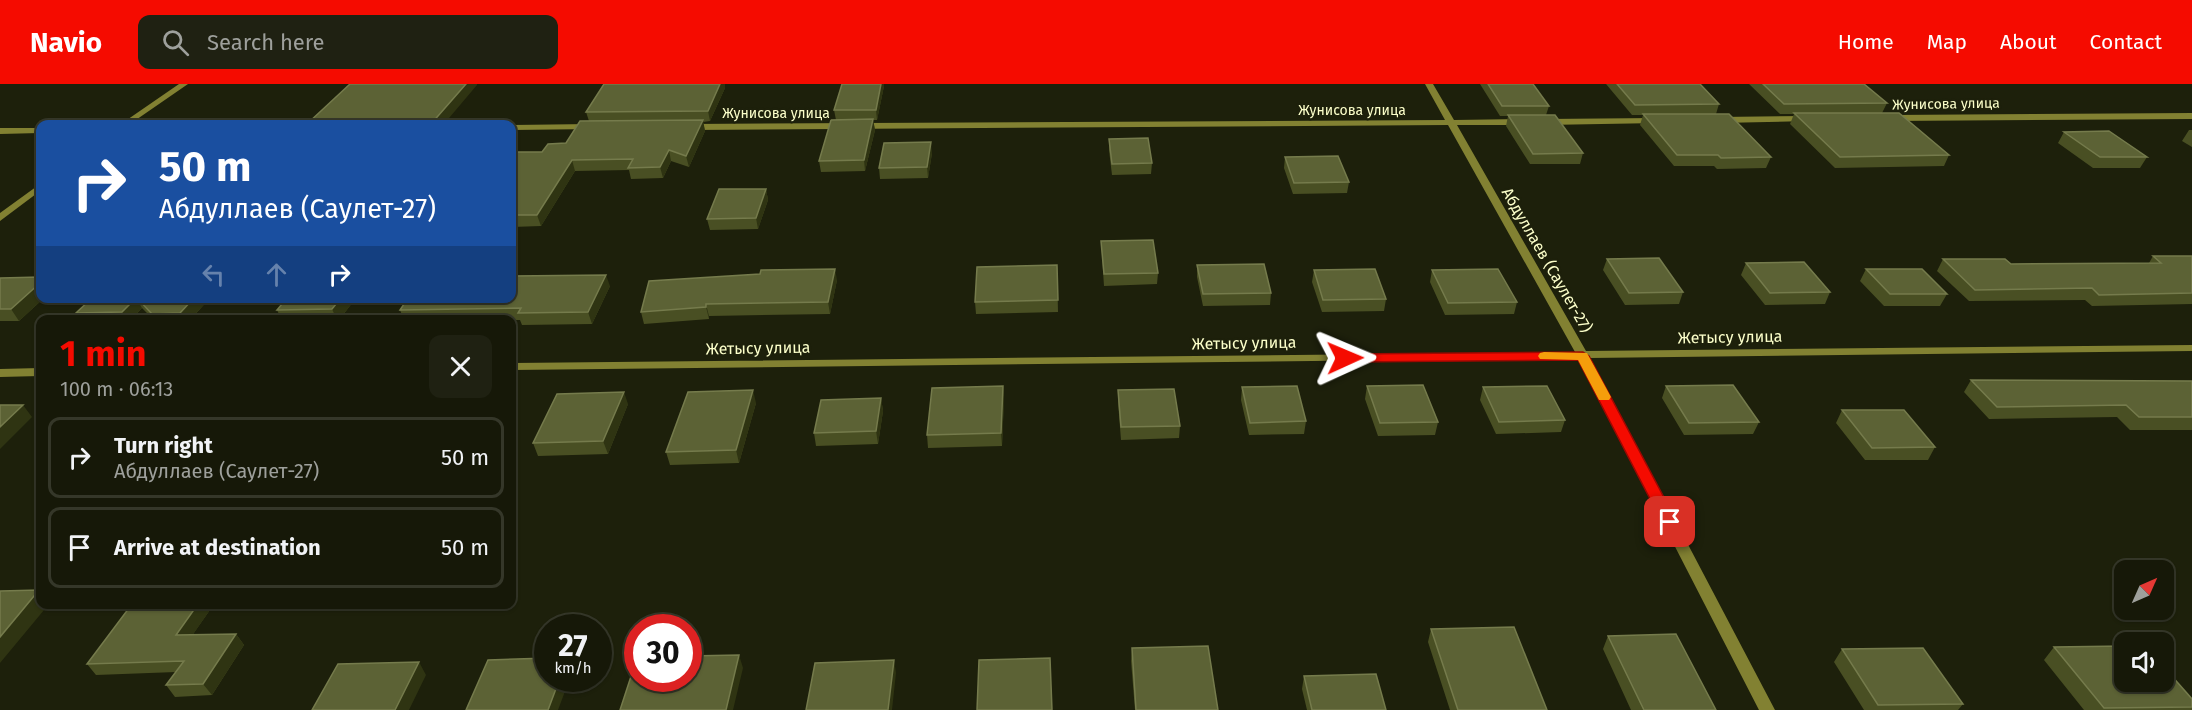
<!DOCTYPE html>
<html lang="en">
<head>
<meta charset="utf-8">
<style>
	:root { --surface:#161808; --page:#1f2112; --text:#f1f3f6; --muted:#9ea09c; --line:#353729; --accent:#f50b00 }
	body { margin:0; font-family:"Fira Sans",sans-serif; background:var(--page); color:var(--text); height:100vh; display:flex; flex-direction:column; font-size:22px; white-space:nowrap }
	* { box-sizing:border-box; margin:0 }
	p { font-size:20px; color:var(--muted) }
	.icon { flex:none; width:33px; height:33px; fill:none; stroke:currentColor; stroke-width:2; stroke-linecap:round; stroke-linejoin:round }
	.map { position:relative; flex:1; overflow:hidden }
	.sheet { position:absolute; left:36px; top:231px; width:480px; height:294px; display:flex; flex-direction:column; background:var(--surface); border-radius:12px; box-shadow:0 2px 4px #0004,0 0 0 2px var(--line) }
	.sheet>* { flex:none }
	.hud { position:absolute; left:36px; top:36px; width:480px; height:183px; border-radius:12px; box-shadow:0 2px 4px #0004,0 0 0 2px var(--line); background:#1a4fa0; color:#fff; overflow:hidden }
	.needle { width:39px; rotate:45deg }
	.tools { position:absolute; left:2114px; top:476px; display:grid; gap:12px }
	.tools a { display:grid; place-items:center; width:60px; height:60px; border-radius:12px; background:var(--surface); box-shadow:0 2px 4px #0004,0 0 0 2px var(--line); font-size:30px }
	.speed { position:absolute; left:534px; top:530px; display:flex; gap:12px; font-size:30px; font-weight:700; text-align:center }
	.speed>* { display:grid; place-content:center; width:78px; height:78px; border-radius:50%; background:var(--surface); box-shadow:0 2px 4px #0004,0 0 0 2px var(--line); line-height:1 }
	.speed small { font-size:15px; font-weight:400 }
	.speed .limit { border:9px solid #d22; background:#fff; color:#111 }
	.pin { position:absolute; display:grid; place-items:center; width:51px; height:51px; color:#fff; margin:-26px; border-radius:12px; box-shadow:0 3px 9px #0006 }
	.me { position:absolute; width:66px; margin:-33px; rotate:89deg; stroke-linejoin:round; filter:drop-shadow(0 0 4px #0008) }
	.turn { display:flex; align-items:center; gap:21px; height:126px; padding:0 24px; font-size:27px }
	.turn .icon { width:78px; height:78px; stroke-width:2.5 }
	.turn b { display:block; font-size:42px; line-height:51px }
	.lanes { display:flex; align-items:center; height:57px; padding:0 24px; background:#0003; justify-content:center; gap:30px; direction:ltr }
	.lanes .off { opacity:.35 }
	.round { display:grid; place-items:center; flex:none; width:63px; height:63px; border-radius:12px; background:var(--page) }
	.head { display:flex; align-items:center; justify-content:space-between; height:102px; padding:0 24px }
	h1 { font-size:36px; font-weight:700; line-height:45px; color:var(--accent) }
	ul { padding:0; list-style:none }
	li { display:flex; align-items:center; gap:18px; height:81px; margin:0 12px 9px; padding:0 12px; border:3px solid var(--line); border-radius:12px }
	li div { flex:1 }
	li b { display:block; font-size:22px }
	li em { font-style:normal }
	header { display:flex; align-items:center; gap:36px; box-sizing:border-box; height:84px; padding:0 30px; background:var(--accent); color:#fff }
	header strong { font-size:28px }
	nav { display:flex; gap:33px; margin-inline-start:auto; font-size:21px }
	.search { width:420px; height:54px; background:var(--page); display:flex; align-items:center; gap:15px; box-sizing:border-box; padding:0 21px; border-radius:12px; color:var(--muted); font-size:22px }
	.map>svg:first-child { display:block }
</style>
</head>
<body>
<header>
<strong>Navio</strong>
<div class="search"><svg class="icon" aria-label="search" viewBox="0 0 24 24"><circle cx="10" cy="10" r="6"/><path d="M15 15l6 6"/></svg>Search here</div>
<nav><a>Home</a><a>Map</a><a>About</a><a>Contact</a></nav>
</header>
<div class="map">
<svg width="2192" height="626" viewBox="0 0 2192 626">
	<rect width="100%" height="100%" fill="#1d200b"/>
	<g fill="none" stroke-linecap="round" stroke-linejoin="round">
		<path fill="#828132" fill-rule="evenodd" d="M 179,0 L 188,0 L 130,40 L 121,40 Z
			M 1425,0 L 1433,0 L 1454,36 L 1521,35 L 1525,38 L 1521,41 L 1457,41 L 1586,267 L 2192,261 L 2192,267 L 1590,274 L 1775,626 L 1759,626 L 1578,274 L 512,286 L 512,279 L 1575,268 L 1448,41 L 690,46 L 686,43 L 690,40 L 1445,36 Z
			M 2192,29 L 2192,35 L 1890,37 L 1886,34 L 1890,31 Z
			M 1806,32 L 1810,35 L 1809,37 L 1719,39 L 1715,36 L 1719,33 Z
			M 1656,34 L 1660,37 L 1659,39 L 1545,41 L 1541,38 L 1545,35 Z
			M 591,40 L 594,41 L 594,45 L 512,46 L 512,41 Z
			M 0,44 L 40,44 L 40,49 L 0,50 Z
			M 40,100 L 40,107 L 0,137 L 0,129 Z
			M 40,284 L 40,292 L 0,293 L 0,285 Z"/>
	</g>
	<path fill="#494f23" d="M 1480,0 L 1533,0 L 1549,22 L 1546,31 L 1583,69 L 1580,80 L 1530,80 L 1506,42 L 1508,32 L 1500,32 Z
		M 1606,0 L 1700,0 L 1719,20 L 1716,30 L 1771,73 L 1766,84 L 1717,85 L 1714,82 L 1674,82 L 1640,41 L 1643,31 L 1632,31 Z
		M 1749,0 L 1864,0 L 1887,19 L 1882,29 L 1949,71 L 1944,82 L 1835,84 L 1790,40 L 1794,30 L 1780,30 Z
		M 884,2 L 877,36 L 873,36 L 875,46 L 865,87 L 821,88 L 819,77 L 836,36 L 834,26 Z
		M 725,4 L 710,37 L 703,38 L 705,47 L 689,83 L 671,77 L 663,94 L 631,95 L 629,86 L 575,87 L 541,142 L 512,143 L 512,68 L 542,68 L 566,59 L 589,37 L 586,28 Z
		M 2189,46 L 2192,46 L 2192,63 L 2182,57 Z
		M 2064,48 L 2147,73 L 2140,84 L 2093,84 L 2058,59 Z
		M 1109,55 L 1152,79 L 1151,90 L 1112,91 L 1109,66 Z
		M 932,69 L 928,94 L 880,95 L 879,84 Z
		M 1285,73 L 1349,98 L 1347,109 L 1293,110 L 1284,84 Z
		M 766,105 L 768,116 L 758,145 L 710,146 L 707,135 Z
		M 1101,157 L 1158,189 L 1157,200 L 1104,202 Z
		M 2153,172 L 2192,172 L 2192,220 L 2092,222 L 2085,216 L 1969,217 L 1937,187 L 1943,175 L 2011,180 L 2149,179 Z
		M 1607,175 L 1683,208 L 1679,220 L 1625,221 L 1603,186 Z
		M 1746,179 L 1830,208 L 1825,220 L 1765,221 L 1741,191 Z
		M 1057,181 L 1058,228 L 976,230 L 975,218 Z
		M 1197,181 L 1271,209 L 1270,221 L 1203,222 L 1197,193 Z
		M 1866,185 L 1947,210 L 1940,222 L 1884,222 L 1860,197 Z
		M 1314,186 L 1386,215 L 1384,227 L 1322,228 L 1312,198 Z
		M 1432,186 L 1517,218 L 1514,230 L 1445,231 L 1430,198 Z
		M 0,194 L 40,214 L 44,214 L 19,237 L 0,237 Z
		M 837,196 L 830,230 L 709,232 L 709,235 L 644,240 L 641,228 Z
		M 610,202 L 592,240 L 522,241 L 520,236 L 404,236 L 400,226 Z
		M 92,214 L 210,214 L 190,236 L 154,236 L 142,224 L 131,236 L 81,236 L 76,229 Z
		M 287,214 L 356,214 L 339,236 L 282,236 L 277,226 Z
		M 1971,296 L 2192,297 L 2192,346 L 2130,346 L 2117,333 L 1989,335 L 1964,308 Z
		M 1003,302 L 1004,314 L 1002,362 L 928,364 L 927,351 Z
		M 1367,302 L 1438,338 L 1435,351 L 1378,352 L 1365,315 Z
		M 1666,302 L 1759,338 L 1753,350 L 1684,351 L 1662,314 Z
		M 1242,303 L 1306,337 L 1304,350 L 1249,351 L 1241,316 Z
		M 1483,303 L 1565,336 L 1561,348 L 1496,350 L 1480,316 Z
		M 1118,306 L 1180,342 L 1179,354 L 1121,356 L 1118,318 Z
		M 881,314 L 883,327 L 878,360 L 816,362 L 814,349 Z
		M 756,319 L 739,379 L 670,381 L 666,368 Z
		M 628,320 L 608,370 L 538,372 L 533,359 Z
		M 1842,326 L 1935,363 L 1928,376 L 1865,376 L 1836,339 Z
		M 212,523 L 193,550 L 236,550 L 244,561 L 212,611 L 175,613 L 166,601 L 176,588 L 96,591 L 87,580 Z
		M 1431,545 L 1547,626 L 1450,626 L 1428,558 Z
		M 1608,552 L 1716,626 L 1631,626 L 1603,565 Z
		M 2054,563 L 2192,615 L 2192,626 L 2084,626 L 2044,576 Z
		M 1132,564 L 1218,626 L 1135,626 L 1131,577 Z
		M 1842,565 L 1963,620 L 1958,626 L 1864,626 L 1834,578 Z
		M 1304,592 L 1386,626 L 1307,626 L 1302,605 Z"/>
	<path fill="#2f3412" d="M 466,0 L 477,0 L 477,1 L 444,40 L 431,40 Z
		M 720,0 L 725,0 L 725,4 L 710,37 L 708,27 Z
		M 881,0 L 884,0 L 884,2 L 877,36 L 876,26 Z
		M 873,35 L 875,46 L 865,87 L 864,76 Z
		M 703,36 L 705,47 L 689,83 L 686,72 Z
		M 931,58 L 932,69 L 928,94 L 927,83 Z
		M 669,66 L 671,77 L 663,94 L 660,83 Z
		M 572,76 L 575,87 L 541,142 L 537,131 Z
		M 766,105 L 768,116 L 758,145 L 756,134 Z
		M 835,185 L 837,196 L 830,230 L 828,218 Z
		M 606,191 L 610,202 L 592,240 L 588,228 Z
		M 40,199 L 40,214 L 44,214 L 19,237 L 11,225 Z
		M 136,214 L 142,224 L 131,236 L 126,236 L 122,228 Z
		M 194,214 L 210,214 L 190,236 L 184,236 L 180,229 Z
		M 341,214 L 356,214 L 339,236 L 337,236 L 332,225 Z
		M 706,220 L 709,232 L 709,235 L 706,223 Z
		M 1003,302 L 1004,314 L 1002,362 L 1001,349 Z
		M 753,306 L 756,319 L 739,379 L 736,366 Z
		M 624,308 L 628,320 L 608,370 L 603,357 Z
		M 881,314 L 883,327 L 878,360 L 876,347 Z
		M 23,321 L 32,333 L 0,365 L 0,343 Z
		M 39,506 L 40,508 L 40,520 L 49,520 L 0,579 L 0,553 Z
		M 198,520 L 210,520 L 212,523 L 185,562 L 176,551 Z
		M 236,550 L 244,561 L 212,611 L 203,600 Z
		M 739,571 L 743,584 L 733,626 L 726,626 Z
		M 894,576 L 896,589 L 892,626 L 888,626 Z
		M 419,578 L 426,591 L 409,626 L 395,626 Z
		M 560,594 L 570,594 L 558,626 L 548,626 Z"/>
	<path fill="#5c6235" stroke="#757b4c" stroke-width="1.5" d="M 350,0 L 466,0 L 431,40 L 307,40 Z
		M 604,0 L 720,0 L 708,27 L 586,28 Z
		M 842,0 L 881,0 L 876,26 L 834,26 Z
		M 1488,0 L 1533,0 L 1549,22 L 1502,22 Z
		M 1617,0 L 1700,0 L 1719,20 L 1635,21 Z
		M 1763,0 L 1864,0 L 1887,19 L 1784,20 Z
		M 1794,29 L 1899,29 L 1949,71 L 1840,73 Z
		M 1643,30 L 1729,30 L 1771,73 L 1721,74 L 1718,71 L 1677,71 Z
		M 1508,31 L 1555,31 L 1583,69 L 1533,70 Z
		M 873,35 L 864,76 L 819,77 L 831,36 Z
		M 703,36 L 686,72 L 669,66 L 660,83 L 628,84 L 633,75 L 572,76 L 537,131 L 512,131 L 512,68 L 542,68 L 548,60 L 566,59 L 580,37 Z
		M 2109,47 L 2147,73 L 2100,73 L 2064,48 Z
		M 1148,54 L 1152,79 L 1112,80 L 1109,55 Z
		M 931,58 L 927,83 L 879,84 L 884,59 Z
		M 1338,72 L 1349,98 L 1294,99 L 1285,73 Z
		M 719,105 L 766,105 L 756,134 L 707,135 Z
		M 1153,156 L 1158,189 L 1104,190 L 1101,157 Z
		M 2153,172 L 2192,172 L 2192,209 L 2099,211 L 2092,204 L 1975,206 L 1943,175 L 2005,175 L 2011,180 L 2161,179 Z
		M 1659,174 L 1683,208 L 1629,209 L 1607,175 Z
		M 1804,178 L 1830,208 L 1770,209 L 1746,179 Z
		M 1264,180 L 1271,209 L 1203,210 L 1197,181 Z
		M 1057,181 L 1058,216 L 975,218 L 977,183 Z
		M 835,185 L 828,218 L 706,220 L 706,223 L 641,228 L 649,197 L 760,190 L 761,186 Z
		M 1375,185 L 1386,215 L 1323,216 L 1314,186 Z
		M 1498,185 L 1517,218 L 1448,219 L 1432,186 Z
		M 1866,185 L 1922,185 L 1947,210 L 1890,210 Z
		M 606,191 L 588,228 L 518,229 L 521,224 L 400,226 L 408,214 L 512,214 L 512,192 Z
		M 40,193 L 40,199 L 11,225 L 0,225 L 0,194 Z
		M 92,214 L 136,214 L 122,228 L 76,229 Z
		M 137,214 L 194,214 L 180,229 L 152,230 Z
		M 287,214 L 341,214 L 332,225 L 277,226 Z
		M 1971,296 L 2192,297 L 2192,333 L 2139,333 L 2126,321 L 1997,323 Z
		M 1423,301 L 1438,338 L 1380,339 L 1367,302 Z
		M 1733,301 L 1759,338 L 1689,339 L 1666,302 Z
		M 1003,302 L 1001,349 L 927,351 L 932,304 Z
		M 1297,302 L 1306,337 L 1250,339 L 1242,303 Z
		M 1547,302 L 1565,336 L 1499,338 L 1483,303 Z
		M 1174,305 L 1180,342 L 1121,343 L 1118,306 Z
		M 753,306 L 736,366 L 666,368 L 688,308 Z
		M 624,308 L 603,357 L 533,359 L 557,310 Z
		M 881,314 L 876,347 L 814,349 L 821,316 Z
		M 0,321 L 23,321 L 0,343 Z
		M 1842,326 L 1904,326 L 1935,363 L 1872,364 Z
		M 39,506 L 0,553 L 0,507 Z
		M 132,520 L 198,520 L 176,551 L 236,550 L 203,600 L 166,601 L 184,577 L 87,580 Z
		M 1514,543 L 1547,626 L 1458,626 L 1431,545 Z
		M 1676,550 L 1716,626 L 1644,626 L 1608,552 Z
		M 1208,562 L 1218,626 L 1136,626 L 1132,564 Z
		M 2124,562 L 2124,597 L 2163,597 L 2163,582 L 2192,615 L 2192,623 L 2104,624 L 2054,563 Z
		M 1923,564 L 1963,620 L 1878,621 L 1842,565 Z
		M 739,571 L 726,626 L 620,626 L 637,574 L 638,594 L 688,594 L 688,572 Z
		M 548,574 L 548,594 L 560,594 L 548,626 L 466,626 L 488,576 Z
		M 1050,574 L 1052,626 L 977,626 L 979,576 Z
		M 894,576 L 888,626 L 806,626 L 815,579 Z
		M 419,578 L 395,626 L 312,626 L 338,580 Z
		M 1376,590 L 1386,626 L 1312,626 L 1304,592 Z"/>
	<path fill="#f50b00" stroke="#9f0700" stroke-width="1.5" d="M 1583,268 L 1589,272 L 1677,438 L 1675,442 L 1664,442 L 1662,438 L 1578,276 L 1345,278 L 1338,274 L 1345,270 Z"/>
	<path fill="#f59e0b" d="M 1544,268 L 1587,269 L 1611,313 L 1609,316 L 1599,316 L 1578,276 L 1540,275 L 1538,272 L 1540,269 Z"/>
	<g text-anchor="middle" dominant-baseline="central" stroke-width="4.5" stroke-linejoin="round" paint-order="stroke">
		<g font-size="14" fill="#fcffca" stroke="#1d200b">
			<text transform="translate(1946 20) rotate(-1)">Жунисова улица</text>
			<text x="1352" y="26">Жунисова улица</text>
			<text x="776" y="29">Жунисова улица</text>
		</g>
		<g font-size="16" fill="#fcffca" stroke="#1d200b">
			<text transform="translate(1547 176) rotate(60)">Абдуллаев (Саулет-27)</text>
			<text transform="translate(1730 253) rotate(-1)">Жетысу улица</text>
			<text transform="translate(1244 259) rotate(-1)">Жетысу улица</text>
			<text transform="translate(758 264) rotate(-1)">Жетысу улица</text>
		</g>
	</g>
</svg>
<div class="tools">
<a><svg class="needle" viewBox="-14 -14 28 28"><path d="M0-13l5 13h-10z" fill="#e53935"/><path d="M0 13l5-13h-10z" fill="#9ea09c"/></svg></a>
<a><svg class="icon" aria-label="sound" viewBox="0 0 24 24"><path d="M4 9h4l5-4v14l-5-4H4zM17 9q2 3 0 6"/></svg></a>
</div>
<div class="speed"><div>27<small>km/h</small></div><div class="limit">30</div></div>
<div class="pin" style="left:1670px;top:438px;background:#d93025"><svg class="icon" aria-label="arrive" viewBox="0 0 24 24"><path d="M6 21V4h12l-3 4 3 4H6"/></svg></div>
<svg class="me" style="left:1345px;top:274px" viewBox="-20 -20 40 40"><path d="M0-17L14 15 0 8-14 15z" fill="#f50b00" stroke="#fff" stroke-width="4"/></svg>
<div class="hud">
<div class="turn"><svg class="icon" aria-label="right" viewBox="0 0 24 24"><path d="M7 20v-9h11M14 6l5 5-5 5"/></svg><div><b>50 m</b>Абдуллаев (Саулет-27)</div></div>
<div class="lanes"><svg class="icon off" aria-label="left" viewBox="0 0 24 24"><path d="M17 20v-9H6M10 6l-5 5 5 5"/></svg><svg class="icon off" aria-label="ahead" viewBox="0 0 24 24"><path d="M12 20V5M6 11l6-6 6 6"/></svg><svg class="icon" aria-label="right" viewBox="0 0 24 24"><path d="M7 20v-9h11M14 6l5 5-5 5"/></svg></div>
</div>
<section class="sheet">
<div class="head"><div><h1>1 min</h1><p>100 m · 06:13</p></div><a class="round"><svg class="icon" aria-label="close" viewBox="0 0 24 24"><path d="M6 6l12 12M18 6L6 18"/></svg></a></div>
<ul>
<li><svg class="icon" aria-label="right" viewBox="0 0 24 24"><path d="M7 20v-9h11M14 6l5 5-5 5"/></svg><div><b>Turn right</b><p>Абдуллаев (Саулет-27)</p></div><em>50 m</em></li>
<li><svg class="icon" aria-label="arrive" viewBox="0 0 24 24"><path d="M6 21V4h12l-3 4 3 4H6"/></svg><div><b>Arrive at destination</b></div><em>50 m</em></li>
</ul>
</section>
</div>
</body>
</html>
